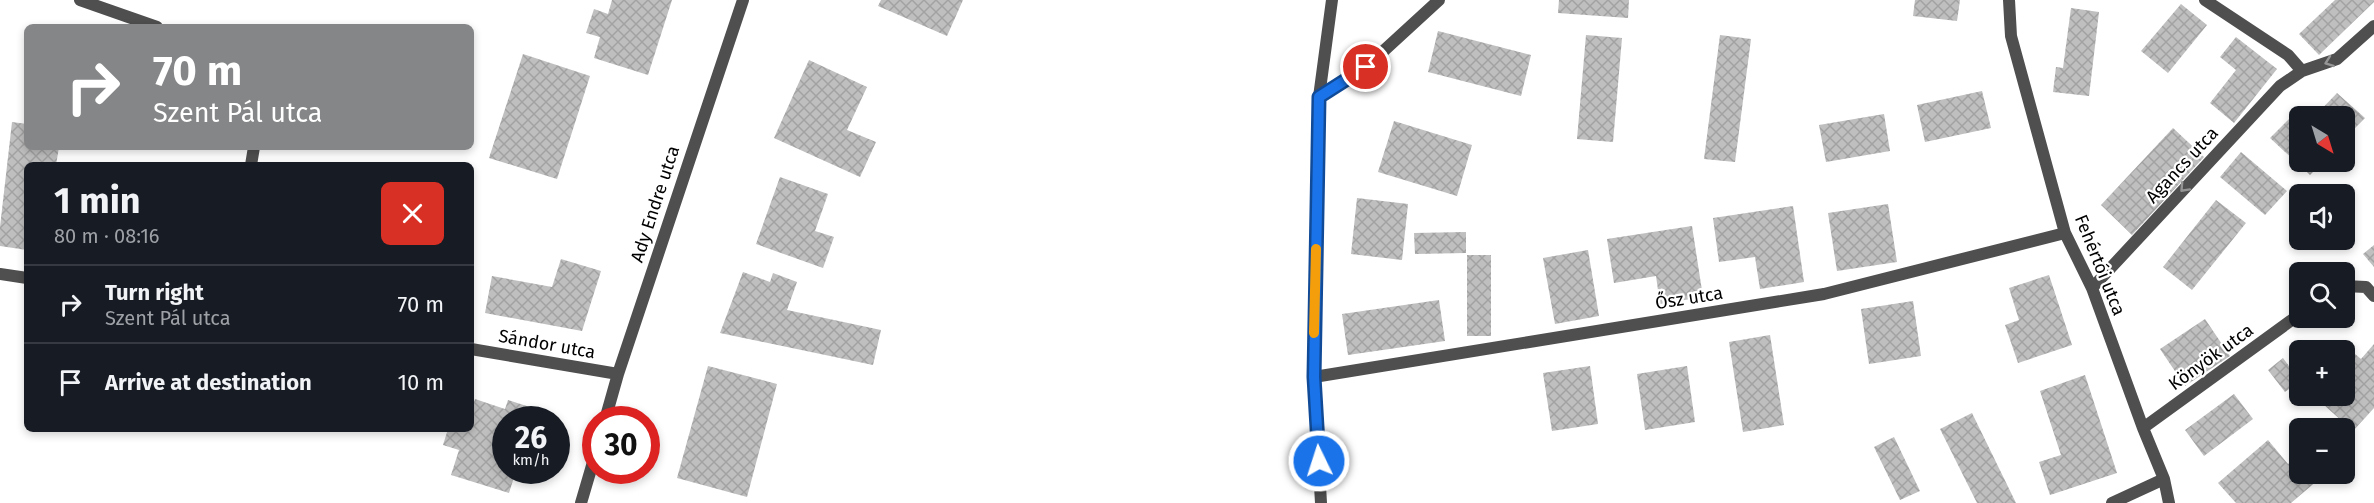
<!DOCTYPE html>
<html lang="en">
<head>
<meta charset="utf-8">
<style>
	:root { --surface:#171b24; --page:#242831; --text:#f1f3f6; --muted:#9ea1a6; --line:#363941 }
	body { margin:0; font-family:"Fira Sans",sans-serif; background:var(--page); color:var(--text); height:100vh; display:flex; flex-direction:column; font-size:22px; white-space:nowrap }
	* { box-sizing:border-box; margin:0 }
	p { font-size:20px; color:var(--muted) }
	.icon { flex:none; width:33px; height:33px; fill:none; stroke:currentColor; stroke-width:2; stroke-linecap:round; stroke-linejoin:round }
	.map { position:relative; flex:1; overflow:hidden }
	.side { position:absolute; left:24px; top:162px; width:450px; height:270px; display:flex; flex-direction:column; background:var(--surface); border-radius:9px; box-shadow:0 3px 9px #0003 }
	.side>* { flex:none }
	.guide { position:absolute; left:24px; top:24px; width:450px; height:126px; border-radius:9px; box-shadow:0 3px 9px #0003; background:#858687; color:#fff; overflow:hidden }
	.needle { width:39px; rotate:142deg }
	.controls { position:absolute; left:2289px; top:106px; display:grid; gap:12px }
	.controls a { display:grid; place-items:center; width:66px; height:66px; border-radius:9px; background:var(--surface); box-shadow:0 3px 9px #0003; font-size:30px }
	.speed { position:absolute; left:492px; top:406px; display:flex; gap:12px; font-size:30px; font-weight:700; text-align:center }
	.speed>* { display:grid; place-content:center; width:78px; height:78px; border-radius:50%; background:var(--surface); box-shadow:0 3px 9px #0003; line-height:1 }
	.speed small { font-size:15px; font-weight:400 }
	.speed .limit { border:9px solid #d22; background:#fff; color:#111 }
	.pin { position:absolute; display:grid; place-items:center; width:51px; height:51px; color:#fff; margin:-26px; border:3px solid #fff; border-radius:50%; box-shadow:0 2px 6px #0007 }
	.me { position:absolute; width:66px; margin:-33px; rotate:356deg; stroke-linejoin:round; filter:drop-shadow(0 0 4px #0008) }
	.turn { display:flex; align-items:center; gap:21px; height:126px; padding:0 30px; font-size:27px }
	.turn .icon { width:78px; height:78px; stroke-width:2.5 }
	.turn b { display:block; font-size:42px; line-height:51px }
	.round { display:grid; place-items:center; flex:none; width:63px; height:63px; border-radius:9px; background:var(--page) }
	.headline { display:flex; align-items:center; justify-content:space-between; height:102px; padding:0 30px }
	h1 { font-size:36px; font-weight:700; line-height:45px }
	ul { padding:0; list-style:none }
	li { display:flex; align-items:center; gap:18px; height:78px; padding:0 30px; border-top:2px solid var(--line) }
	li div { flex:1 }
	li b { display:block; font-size:22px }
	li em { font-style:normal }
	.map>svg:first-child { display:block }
</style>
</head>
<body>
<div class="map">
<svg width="2374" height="503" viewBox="0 0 2374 503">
	<defs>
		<pattern id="building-cross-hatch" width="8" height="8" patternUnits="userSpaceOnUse" patternTransform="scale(1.5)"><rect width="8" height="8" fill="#bfbfbf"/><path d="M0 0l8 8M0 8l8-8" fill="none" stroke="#a2a2a2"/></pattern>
	</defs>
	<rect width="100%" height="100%" fill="#fff"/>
	<path fill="url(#building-cross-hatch)" d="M 612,0 L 672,0 L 648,75 L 594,58 L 600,37 L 586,33 L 594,9 L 608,14 Z
		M 881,0 L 963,0 L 947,36 L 878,6 Z
		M 1559,0 L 1629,0 L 1628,18 L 1558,13 Z
		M 1915,0 L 1960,0 L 1957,21 L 1913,16 Z
		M 2335,0 L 2374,0 L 2374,2 L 2319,55 L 2299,34 Z
		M 2181,4 L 2207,25 L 2168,73 L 2141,51 Z
		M 2071,8 L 2099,12 L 2089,96 L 2053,92 L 2056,67 L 2063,68 Z
		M 1438,31 L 1531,55 L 1521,96 L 1428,72 Z
		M 1586,35 L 1622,38 L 1613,142 L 1577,139 Z
		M 1720,35 L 1751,39 L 1735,162 L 1704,159 Z
		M 2236,37 L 2277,69 L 2234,123 L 2210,103 L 2236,70 L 2220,57 Z
		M 523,54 L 590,76 L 557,179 L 489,158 Z
		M 809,60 L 867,87 L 847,130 L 876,142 L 860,177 L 774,138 Z
		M 1982,91 L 1991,128 L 1925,142 L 1917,105 Z
		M 2337,93 L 2365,118 L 2344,139 L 2344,117 L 2314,117 Z
		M 2295,113 L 2300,117 L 2300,162 L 2323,162 L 2310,175 L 2270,138 Z
		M 1884,114 L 1890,151 L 1826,162 L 1819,125 Z
		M 1394,121 L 1472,145 L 1457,196 L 1378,172 Z
		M 12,122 L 27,124 L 27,147 L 59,147 L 56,165 L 27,165 L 27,250 L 0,246 L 0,227 Z
		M 2173,128 L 2204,157 L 2132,235 L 2101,205 Z
		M 2241,152 L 2287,191 L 2265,215 L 2220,177 Z
		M 780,177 L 828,194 L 815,231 L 834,237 L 823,268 L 756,244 Z
		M 1357,198 L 1408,204 L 1402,260 L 1351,254 Z
		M 2216,200 L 2246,223 L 2192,290 L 2163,267 Z
		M 1888,204 L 1897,262 L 1837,271 L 1828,213 Z
		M 1793,206 L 1804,282 L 1760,289 L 1755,257 L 1719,262 L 1713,218 Z
		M 1692,226 L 1703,297 L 1660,304 L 1656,276 L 1614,283 L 1607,239 Z
		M 1466,232 L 1466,253 L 1415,254 L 1414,233 Z
		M 2374,245 L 2374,267 L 2363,254 Z
		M 1588,250 L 1599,316 L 1555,324 L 1543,258 Z
		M 1467,255 L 1491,255 L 1491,336 L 1467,336 Z
		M 561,259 L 601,271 L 582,331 L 485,313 L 492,276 L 552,287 Z
		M 743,272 L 770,282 L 773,273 L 797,282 L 787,310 L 881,330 L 873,365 L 720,333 Z
		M 2049,275 L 2072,345 L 2018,363 L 2005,325 L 2019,320 L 2009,288 Z
		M 1439,300 L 1445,341 L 1348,355 L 1342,314 Z
		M 1913,301 L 1921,356 L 1869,364 L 1861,309 Z
		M 2205,319 L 2230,356 L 2185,386 L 2160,349 Z
		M 1770,335 L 1784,425 L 1743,432 L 1729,342 Z
		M 2342,343 L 2361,359 L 2374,344 L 2374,408 L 2353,431 L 2314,396 L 2344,396 L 2344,351 L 2335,351 Z
		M 2283,358 L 2300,381 L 2285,392 L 2268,370 Z
		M 708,366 L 777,384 L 747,497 L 677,478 Z
		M 1590,366 L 1598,424 L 1552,431 L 1543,373 Z
		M 1687,366 L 1695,422 L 1645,430 L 1637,374 Z
		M 2085,375 L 2117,473 L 2050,495 L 2039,462 L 2061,455 L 2040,391 Z
		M 2234,394 L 2253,419 L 2204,456 L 2185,430 Z
		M 475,399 L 505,409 L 508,400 L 536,409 L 532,420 L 506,420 L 506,471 L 516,471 L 509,493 L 451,475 L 459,450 L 443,445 L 448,429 L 471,429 L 471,411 Z
		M 1972,413 L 2016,503 L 1977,503 L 1940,429 Z
		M 1894,437 L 1920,491 L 1900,500 L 1874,447 Z
		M 2268,440 L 2288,464 L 2300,454 L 2300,474 L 2325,474 L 2291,503 L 2236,503 L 2218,483 Z"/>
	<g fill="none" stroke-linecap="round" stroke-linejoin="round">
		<path stroke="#4f4f4f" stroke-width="12" d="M 80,0 L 157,27
			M 2009,0 L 2011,36 L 2065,233 L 2092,288 L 2143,428 L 2164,479 L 2169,503
			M 2205,0 L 2288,55 L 2302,71
			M 1319,97 L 1366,67 L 1439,0
			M 251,165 L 254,147
			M 0,274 L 27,278
			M 2344,286 L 2366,287 L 2374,296
			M 2092,288 L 2280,86 L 2302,71 L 2337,59 L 2374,26
			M 471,349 L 618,374
			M 1314,377 L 1824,294 L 2065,233
			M 605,420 L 618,374 L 743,0
			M 2143,428 L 2300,314
			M 581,503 L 596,452
			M 1321,503 L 1314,377 L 1319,97 L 1332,0
			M 2112,503 L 2164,479"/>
	</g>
	<defs><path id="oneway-chevron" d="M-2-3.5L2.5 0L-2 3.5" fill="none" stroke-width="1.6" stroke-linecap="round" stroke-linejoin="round" transform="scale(1.5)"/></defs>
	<g stroke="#959595">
		<use href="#oneway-chevron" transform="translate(2329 62) rotate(160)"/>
		<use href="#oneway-chevron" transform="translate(2184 188) rotate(133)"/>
	</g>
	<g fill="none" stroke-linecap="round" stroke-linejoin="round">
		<defs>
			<path id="route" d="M 1319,461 L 1314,377 L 1319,97 L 1366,67"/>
		</defs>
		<use href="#route" stroke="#114b97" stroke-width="15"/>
		<use href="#route" stroke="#1a73e8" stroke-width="10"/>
		<path stroke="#f59e0b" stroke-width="10" d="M 1314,333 L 1316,249"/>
	</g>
	<g text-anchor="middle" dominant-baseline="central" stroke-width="4.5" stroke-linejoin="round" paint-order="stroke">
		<g font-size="18" fill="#000" stroke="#fff">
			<text transform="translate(2182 165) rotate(-47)">Agancs utca</text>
			<text transform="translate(655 204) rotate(-72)">Ady Endre utca</text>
			<text transform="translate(2100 265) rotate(68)">Fehértói utca</text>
			<text transform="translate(1689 298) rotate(-9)">Ősz utca</text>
			<text transform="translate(547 344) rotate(10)">Sándor utca</text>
			<text transform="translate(2211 357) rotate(-36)">Könyök utca</text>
		</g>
	</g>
</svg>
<div class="controls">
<a><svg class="needle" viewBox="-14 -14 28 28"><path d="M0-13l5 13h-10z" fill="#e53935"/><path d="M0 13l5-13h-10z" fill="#9ea1a6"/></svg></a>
<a><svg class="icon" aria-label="sound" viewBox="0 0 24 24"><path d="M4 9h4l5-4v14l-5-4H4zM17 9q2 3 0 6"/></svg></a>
<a><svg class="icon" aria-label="search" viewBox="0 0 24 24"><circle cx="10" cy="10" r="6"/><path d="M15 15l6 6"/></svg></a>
<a>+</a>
<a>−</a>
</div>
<div class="speed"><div>26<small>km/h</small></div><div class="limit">30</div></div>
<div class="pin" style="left:1366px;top:67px;background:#d93025"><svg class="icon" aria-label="arrive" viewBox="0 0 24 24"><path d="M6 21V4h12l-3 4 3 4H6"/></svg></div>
<svg class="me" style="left:1319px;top:461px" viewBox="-20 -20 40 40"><circle r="17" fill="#1a73e8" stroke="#fff" stroke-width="3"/><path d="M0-11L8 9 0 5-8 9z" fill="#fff"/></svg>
<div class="guide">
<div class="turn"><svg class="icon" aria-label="right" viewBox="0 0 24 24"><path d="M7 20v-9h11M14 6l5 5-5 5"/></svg><div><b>70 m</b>Szent Pál utca</div></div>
</div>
<section class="side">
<div class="headline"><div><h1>1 min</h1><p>80 m · 08:16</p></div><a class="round" style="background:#d93025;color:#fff"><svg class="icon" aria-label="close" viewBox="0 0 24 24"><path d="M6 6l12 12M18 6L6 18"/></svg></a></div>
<ul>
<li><svg class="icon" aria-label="right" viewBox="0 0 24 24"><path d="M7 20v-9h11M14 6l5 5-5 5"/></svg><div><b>Turn right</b><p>Szent Pál utca</p></div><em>70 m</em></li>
<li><svg class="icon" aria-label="arrive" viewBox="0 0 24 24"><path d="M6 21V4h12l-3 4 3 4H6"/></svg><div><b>Arrive at destination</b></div><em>10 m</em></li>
</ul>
</section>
</div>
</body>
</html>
